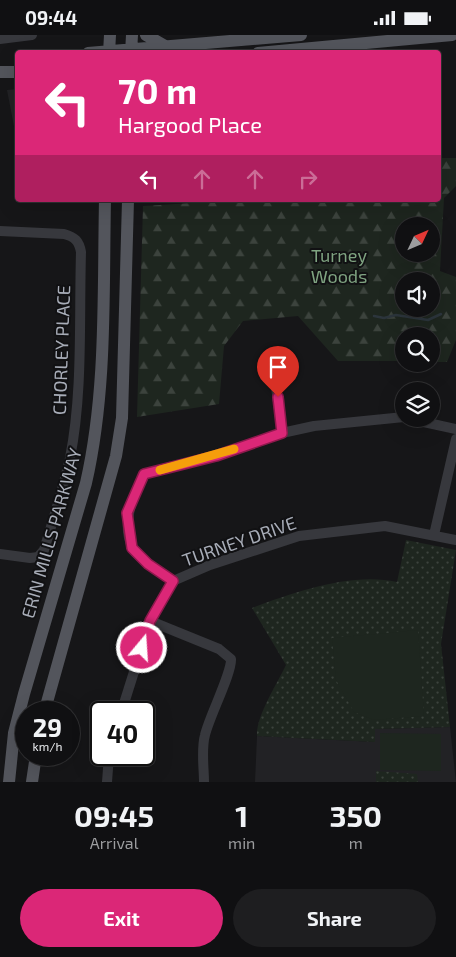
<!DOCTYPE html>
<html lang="en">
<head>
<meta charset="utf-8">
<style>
	:root { --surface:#101012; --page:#1e1e20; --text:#f1f3f6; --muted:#9c9d9f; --line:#303032; --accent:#db2777 }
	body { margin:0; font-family:"Exo 2",sans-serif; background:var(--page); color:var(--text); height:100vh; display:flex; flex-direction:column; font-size:19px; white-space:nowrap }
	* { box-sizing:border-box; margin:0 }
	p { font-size:16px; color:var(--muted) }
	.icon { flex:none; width:28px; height:28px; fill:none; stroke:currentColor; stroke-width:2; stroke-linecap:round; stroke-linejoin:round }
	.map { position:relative; height:747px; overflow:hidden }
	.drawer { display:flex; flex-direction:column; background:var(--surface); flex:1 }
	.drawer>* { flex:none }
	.top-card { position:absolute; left:15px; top:15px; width:426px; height:152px; border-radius:5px; box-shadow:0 5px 20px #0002,0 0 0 1px var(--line); background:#db2777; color:#fff; overflow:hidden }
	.needle { width:32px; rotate:46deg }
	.tools { position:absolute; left:395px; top:182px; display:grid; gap:10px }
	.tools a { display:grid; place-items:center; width:45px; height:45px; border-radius:50%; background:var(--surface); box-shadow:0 5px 20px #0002,0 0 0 1px var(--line); font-size:25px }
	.speed { position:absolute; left:15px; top:666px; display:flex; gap:10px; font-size:25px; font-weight:700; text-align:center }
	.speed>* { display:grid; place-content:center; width:65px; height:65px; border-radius:50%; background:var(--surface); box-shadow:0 5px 20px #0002,0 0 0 1px var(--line); line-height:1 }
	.speed small { font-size:12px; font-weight:400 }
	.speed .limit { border:2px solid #111; border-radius:8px; background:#fff; color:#111 }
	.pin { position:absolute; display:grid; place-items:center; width:42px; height:42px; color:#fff; margin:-51px -21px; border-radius:50% 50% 50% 0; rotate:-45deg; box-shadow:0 0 5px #0007 }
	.pin .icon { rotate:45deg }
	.me { position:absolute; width:55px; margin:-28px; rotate:18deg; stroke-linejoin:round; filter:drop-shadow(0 0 4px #0008) }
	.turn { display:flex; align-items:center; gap:18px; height:105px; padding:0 20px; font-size:22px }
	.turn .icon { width:65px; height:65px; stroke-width:2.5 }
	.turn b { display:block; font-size:35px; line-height:42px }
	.lanes { display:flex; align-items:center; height:48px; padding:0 20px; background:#0003; justify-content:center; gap:25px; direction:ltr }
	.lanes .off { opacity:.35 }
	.eta { display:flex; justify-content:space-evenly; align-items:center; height:85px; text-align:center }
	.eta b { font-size:30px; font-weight:700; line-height:35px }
	.button { display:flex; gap:10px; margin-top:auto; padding:10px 20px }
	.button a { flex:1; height:58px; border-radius:30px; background:var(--accent); color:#fff; font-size:20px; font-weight:700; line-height:58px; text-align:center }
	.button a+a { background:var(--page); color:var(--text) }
	.status { display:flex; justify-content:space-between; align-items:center; height:35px; padding:0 25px; background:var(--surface); direction:ltr }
	.status svg { height:14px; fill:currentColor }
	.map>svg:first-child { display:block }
</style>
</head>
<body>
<div class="status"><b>09:44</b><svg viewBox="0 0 49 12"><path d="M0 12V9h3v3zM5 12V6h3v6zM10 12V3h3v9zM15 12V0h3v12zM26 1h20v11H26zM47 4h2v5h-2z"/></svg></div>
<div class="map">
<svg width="456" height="747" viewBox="0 0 456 747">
	<defs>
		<pattern id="green-dots" width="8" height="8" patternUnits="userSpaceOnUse" patternTransform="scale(1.25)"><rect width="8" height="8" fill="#1e261f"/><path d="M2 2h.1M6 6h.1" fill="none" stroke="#3c433d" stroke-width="1.8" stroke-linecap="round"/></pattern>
		<pattern id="forest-firs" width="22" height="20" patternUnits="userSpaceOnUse" patternTransform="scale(1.25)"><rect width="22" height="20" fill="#1e261f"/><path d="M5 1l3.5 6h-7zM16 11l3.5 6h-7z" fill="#3c433d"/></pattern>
	</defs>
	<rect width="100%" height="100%" fill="#161618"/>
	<path fill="#222225" d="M 17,54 L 18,54 L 17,107 L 7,55 Z
		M 450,692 L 456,747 L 255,747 L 257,701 L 375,707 L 375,694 Z"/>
	<path fill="url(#green-dots)" d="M 406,505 L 456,515 L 441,609 L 450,692 L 375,694 L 375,707 L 257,701 C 256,681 277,649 286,630 L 252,573 C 295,557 351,537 397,547 Z
		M 376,736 L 417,739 L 418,747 L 376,747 Z"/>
	<path fill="url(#forest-firs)" fill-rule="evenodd" d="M 439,123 L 456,123 L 456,151 L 444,163 L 440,236 L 456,242 L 456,305 L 447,327 L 431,327 L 431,301 L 404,301 L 404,326 L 338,326 L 298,281 L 243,286 L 224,311 L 219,369 L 137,382 L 143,171 L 242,165 L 439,165 ZM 404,191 L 431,191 L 431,219 L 404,219 ZM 404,246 L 431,246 L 431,274 L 404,274 Z"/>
	<path fill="#1e261f" d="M 418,595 L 424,681 L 374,685 L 354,677 L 336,645 L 332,603 Z
		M 380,698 L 441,699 L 441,736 L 380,735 Z"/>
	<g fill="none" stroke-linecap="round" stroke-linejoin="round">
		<path stroke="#2c353c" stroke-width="2.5" d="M 374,281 L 384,283 L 396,280 L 428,285 L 441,279"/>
		<path stroke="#37383d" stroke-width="10" d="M 0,4 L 32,0
			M 0,196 L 64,199 C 75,202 79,206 81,217 C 79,285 83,357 70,423 C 63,454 53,485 44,515 L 38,522 L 30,523 L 0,519
			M 275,344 L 282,398
			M 410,384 L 456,394
			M 434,500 L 456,404
			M 173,546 C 163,538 137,524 132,512 C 121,486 133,462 145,439 L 216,421 L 282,398 L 314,391 L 404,382
			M 150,586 L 219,614 L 231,624 C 232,638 209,682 205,700 C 201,714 204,733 204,747
			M 121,678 L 150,586 L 173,546 L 210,530 L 299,501 L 385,491 L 456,505
			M 107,747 L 109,720"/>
		<path stroke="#53555c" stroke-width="12" d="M 146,0 L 165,11
			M 88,18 L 301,0
			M 109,18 L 110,0
			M 131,18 L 132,0
			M 258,18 L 452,0
			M 0,37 L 18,37
			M 44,678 L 116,421 L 122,383 L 128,165
			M 9,747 L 14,698 L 24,659 L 86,448 C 107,356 103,259 105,165
			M 32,747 L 36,720"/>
	</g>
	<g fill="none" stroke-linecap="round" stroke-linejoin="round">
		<defs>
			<path id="route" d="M 142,613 L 150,586 L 173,546 L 148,529 L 132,513 L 127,478 L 144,439 L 216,421 L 282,398 L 278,362"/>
		</defs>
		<use href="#route" stroke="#8e194d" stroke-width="12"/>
		<use href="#route" stroke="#db2777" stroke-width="9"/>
		<path stroke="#f59e0b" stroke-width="9" d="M 160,435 L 234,414"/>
	</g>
	<g text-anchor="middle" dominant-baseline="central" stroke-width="4" stroke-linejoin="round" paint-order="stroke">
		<g font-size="18" fill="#7fa381" stroke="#111113">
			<text x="339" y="220">Turney<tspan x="339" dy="21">Woods</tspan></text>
		</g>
		<g font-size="18" fill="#a8adb8" stroke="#111113">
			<text transform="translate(61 315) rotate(-88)">CHORLEY PLACE</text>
			<text transform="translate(51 498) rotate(-74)">ERIN MILLS PARKWAY</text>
			<text transform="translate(239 506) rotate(-19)">TURNEY DRIVE</text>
		</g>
	</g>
</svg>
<div class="tools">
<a><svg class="needle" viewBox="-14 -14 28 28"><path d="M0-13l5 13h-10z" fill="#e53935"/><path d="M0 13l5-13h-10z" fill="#9c9d9f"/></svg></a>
<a><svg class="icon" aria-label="sound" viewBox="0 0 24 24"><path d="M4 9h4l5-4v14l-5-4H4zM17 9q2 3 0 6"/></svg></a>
<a><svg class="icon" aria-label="search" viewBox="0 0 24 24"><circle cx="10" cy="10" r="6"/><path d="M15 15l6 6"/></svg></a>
<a><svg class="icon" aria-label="layers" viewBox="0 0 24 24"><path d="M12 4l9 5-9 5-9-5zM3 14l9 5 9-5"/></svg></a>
</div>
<div class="speed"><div>29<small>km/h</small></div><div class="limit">40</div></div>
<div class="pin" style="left:278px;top:362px;background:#d93025"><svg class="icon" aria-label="arrive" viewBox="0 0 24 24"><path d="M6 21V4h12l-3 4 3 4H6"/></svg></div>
<svg class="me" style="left:142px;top:613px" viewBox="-20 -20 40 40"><circle r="17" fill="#db2777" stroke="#fff" stroke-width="3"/><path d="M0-11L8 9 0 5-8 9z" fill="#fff"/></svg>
<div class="top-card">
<div class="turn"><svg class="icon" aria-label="left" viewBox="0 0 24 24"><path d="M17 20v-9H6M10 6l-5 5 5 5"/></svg><div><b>70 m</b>Hargood Place</div></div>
<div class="lanes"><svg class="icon" aria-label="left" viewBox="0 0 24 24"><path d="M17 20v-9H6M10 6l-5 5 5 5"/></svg><svg class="icon off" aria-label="ahead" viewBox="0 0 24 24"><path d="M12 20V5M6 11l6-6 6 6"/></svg><svg class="icon off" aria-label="ahead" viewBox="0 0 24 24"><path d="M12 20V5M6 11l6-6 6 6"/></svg><svg class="icon off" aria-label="right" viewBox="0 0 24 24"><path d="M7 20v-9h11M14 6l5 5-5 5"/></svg></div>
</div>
</div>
<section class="drawer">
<div class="eta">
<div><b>09:45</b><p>Arrival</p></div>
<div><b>1</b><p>min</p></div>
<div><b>350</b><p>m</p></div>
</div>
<div class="button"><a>Exit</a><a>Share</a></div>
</section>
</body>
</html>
